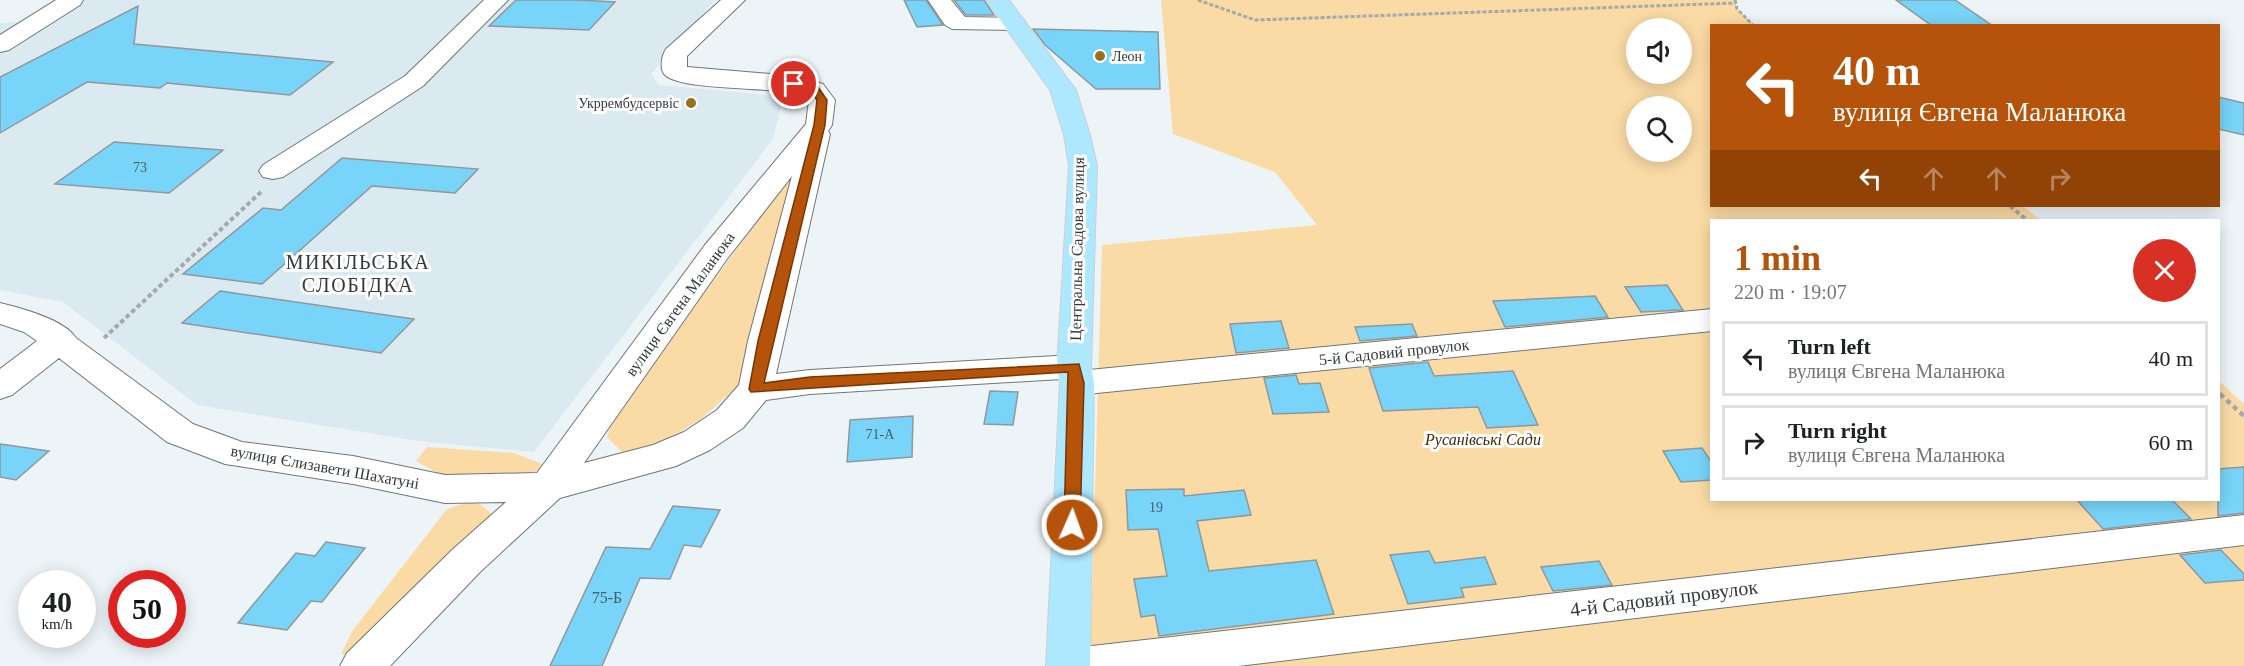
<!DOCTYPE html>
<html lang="en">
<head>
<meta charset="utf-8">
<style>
	:root { --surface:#fff; --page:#f6f6f6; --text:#202124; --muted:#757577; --line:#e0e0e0; --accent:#b45309 }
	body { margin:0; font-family:"Times New Roman",serif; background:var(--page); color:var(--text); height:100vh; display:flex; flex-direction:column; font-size:22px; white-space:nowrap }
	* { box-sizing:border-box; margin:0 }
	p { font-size:20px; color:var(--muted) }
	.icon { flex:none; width:33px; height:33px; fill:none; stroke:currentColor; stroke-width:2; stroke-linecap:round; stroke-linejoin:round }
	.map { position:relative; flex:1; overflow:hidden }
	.sheet { position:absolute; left:1710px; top:219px; width:510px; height:282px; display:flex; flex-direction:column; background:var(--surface); border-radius:0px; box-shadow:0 3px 15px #0003 }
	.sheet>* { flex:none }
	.banner { position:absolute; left:1710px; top:24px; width:510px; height:183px; border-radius:0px; box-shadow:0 3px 15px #0003; background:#b45309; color:#fff; overflow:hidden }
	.tools { position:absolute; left:1626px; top:18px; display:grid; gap:12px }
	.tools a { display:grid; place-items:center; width:66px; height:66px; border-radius:50%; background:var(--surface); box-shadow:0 3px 15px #0003; font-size:30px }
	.speed { position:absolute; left:18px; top:570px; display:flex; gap:12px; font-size:30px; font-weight:700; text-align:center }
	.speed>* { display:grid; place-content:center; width:78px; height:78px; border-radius:50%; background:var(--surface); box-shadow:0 3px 15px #0003; line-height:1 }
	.speed small { font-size:15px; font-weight:400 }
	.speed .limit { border:9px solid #d22; background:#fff; color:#111 }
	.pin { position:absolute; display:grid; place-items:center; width:51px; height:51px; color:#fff; margin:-26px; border:3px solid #fff; border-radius:50%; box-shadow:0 2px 6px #0007 }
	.me { position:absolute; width:66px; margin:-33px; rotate:2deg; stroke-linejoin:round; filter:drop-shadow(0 0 4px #0008) }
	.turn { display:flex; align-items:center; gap:21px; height:126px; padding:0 24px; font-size:27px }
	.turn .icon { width:78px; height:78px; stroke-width:2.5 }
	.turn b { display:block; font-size:42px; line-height:51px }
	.lanes { display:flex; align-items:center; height:57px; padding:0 24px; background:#0003; justify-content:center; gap:30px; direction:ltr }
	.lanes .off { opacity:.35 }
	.round { display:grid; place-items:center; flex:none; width:63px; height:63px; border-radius:32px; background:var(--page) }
	.head { display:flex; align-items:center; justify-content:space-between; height:102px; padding:0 24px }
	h1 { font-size:36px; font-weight:800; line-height:45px; color:var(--accent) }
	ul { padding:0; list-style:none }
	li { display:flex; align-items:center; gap:18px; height:75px; margin:0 12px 9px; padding:0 12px; border:3px solid var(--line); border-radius:0px }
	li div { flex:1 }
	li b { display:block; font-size:22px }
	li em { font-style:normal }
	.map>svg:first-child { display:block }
</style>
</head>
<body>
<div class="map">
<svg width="2244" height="666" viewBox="0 0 2244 666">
	<rect width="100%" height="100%" fill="#edf4f7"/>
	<path fill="#dbe9f0" d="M 62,0 L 715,0 L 651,74 L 659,85 L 766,95 L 781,106 L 773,139 L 534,452 L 417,441 L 197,405 L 63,302 L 0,290 L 0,23 L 32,21 Z"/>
	<path fill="#fbdba5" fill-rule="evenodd" d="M 1161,0 L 1735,0 L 1737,9 L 1754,25 L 1712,26 L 1712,206 L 2023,206 L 2040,220 L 1712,220 L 1712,500 L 2218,500 L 2219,381 L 2244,404 L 2244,666 L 1090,666 L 1102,245 L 1317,225 L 1275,172 L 1173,134 ZM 1636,28 L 1682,28 L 1682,74 L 1636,74 ZM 1636,106 L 1682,106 L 1682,152 L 1636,152 Z
		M 804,159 L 738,386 L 700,420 L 662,442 L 622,452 L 607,437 L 614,414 Z
		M 427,447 L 514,453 L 545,465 L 528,478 L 451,485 L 437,473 L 416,461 Z
		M 475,500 L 496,517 L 355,656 L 341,654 L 353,630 L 447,509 Z"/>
	<path fill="#78d4f8" stroke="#91979a" stroke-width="1.5" d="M 516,0 L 579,0 L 615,2 L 589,30 L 489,26 Z
		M 904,0 L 926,0 L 943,25 L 917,27 Z
		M 954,0 L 984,0 L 994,15 L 966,15 Z
		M 1896,0 L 1955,0 L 1993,26 L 1932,26 Z
		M 138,6 L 134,44 L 333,62 L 290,95 L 167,83 L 160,88 L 87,82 L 0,133 L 0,77 Z
		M 1033,29 L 1158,32 L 1160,89 L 1096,89 L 1045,45 Z
		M 2218,97 L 2244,103 L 2244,135 L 2218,129 Z
		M 114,142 L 223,150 L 169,193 L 55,184 Z
		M 342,158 L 478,169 L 455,193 L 372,186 L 262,284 L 183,274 L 263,208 L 281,210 Z
		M 1667,285 L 1683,310 L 1641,312 L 1625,287 Z
		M 220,291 L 414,319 L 381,353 L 182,323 Z
		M 1595,296 L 1608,317 L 1505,327 L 1493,301 Z
		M 1281,321 L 1289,348 L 1236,353 L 1230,324 Z
		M 1412,324 L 1417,336 L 1360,341 L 1355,327 Z
		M 1428,362 L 1434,376 L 1513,371 L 1538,425 L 1487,428 L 1478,407 L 1383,411 L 1369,368 Z
		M 1296,375 L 1299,384 L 1320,383 L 1329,412 L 1273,414 L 1264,378 Z
		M 990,391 L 1018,392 L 1013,425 L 984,424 Z
		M 913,416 L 912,457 L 847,462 L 850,420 Z
		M 0,444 L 49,451 L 16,480 L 0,477 Z
		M 1702,448 L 1712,463 L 1712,480 L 1681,482 L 1663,451 Z
		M 2244,467 L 2244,513 L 2218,516 L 2218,469 Z
		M 1184,489 L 1184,496 L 1244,490 L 1251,515 L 1197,521 L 1209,571 L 1316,560 L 1334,614 L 1159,636 L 1155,615 L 1141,617 L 1134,579 L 1167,576 L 1158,529 L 1128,530 L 1126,490 Z
		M 2077,500 L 2172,500 L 2191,519 L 2103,529 Z
		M 673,506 L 720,510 L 701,547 L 684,545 L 670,579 L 640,578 L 602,666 L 550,666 L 606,547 L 650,549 Z
		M 326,542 L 365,548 L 322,602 L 311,601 L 287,630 L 238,623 L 296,553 L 315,556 Z
		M 2221,550 L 2244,574 L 2244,580 L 2205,583 L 2180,555 Z
		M 1429,551 L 1435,563 L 1485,557 L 1496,584 L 1461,588 L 1464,597 L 1408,604 L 1390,555 Z
		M 1599,561 L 1612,585 L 1553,591 L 1541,567 Z"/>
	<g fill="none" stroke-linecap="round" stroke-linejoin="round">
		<defs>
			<path id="minor" d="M 56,0 L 83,0 L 80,5 L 9,50 L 0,52 L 0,35 Z
				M 484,0 L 508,0 L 423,86 L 283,177 L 273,179 L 263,177 L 259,171 L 263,165 L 405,76 Z
				M 721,0 L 745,0 L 687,56 L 687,67 L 794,76 L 823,84 L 835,100 L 832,125 L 828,131 L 830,134 L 776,374 L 810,370 L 1074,355 L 1086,359 L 1091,367 L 1089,370 L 1712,309 L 1712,331 L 1077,395 L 1065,391 L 1060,383 L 1062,379 L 810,394 L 766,400 L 743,428 L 710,450 L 676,466 L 560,498 L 480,572 L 390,666 L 340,666 L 347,653 L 452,550 L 506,502 L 445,503 L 353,484 L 225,464 L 167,442 L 59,358 L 12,395 L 0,399 L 0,369 L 37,341 L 24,332 L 0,324 L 0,303 C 21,308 65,320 76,338 L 193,424 L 242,442 L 353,456 L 445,475 L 537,473 L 705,245 L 806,124 L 809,100 L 805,94 C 776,87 682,91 665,75 C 659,69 662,55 666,49 ZM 792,176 L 748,341 L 739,385 L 717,410 L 684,432 L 653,445 L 584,463 L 727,259 Z
				M 928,0 L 951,0 L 965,17 L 1022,18 L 1026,23 L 1022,28 L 1014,30 L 952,29 L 945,25 Z
				M 2244,515 L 2244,545 L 1238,666 L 1061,666 L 1068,653 L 1083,647 Z"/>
			<path id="major" d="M 986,0 L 1009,0 L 1076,90 L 1090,135 L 1097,166 L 1091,367 L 1094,383 L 1090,666 L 1046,666 L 1060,383 L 1057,367 L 1069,166 L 1064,135 L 1050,90 Z"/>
		</defs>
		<use href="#minor" stroke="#707678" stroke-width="2"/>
		<use href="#major" stroke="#cfcfd0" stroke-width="2"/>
		<path stroke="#a4a9ac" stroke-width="3" stroke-dasharray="4 2" stroke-linecap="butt" d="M 1198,0 L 1255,20 L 1736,3
			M 1735,0 L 1737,9 L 1754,26"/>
		<path stroke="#a4a9ac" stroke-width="4" stroke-dasharray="4.5 3" stroke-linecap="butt" d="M 2010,206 L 2027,220
			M 104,338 L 261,192
			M 2218,393 L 2221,396"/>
		<path stroke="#a4a9ac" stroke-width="4.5" stroke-dasharray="5 4" stroke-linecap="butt" d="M 2220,394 L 2244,416"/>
		<use href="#minor" fill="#fff" fill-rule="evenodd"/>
		<use href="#major" fill="#ade8fe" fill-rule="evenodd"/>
	</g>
	<path fill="#b45309" stroke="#753606" stroke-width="1.5" d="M 794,81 L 818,87 L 827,100 L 825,125 L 764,383 L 810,377 L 1079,364 L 1084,383 L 1080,525 L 1078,529 L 1072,531 L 1064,525 L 1068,372 L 751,392 L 749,389 L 758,341 L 814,125 L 817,100 L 811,92 L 790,86 L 789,84 Z"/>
	<g fill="#986f1b" stroke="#fff" stroke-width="2">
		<circle cx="1100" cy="56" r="6"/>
		<circle cx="691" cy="103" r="6"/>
	</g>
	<g text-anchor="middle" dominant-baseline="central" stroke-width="6" stroke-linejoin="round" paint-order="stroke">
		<g font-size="14" fill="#36393a" stroke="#fff" text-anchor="start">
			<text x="1112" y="56">Леон</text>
			<text x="679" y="103" text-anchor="end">Укррембудсервіс</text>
		</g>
		<g font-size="14" fill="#46606a">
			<text x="140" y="167">73</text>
			<text x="880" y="434">71-А</text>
			<text x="1156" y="507">19</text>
		</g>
		<g font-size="16" fill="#36393a" stroke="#fff">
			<text transform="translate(1077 249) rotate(-89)">Центральна Садова вулиця</text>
			<text transform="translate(680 304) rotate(-54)">вулиця Євгена Маланюка</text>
			<text transform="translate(1394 352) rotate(-6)">5-й Садовий провулок</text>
			<text transform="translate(325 467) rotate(10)">вулиця Єлизавети Шахатуні</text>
		</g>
		<g font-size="16" font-style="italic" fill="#412c01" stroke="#fff">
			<text x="1483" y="439">Русанівські Сади</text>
		</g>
		<g font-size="16" fill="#46606a">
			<text x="607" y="597">75-Б</text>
		</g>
		<g font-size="20" letter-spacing="1.5" fill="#36393a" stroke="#fff">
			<text x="358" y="262">МИКІЛЬСЬКА<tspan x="358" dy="23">СЛОБІДКА</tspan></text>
		</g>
		<g font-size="20" fill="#36393a" stroke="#fff">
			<text transform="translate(1664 598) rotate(-7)">4-й Садовий провулок</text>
		</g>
	</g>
</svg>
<div class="tools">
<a><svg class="icon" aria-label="sound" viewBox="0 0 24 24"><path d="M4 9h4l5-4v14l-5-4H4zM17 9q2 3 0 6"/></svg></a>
<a><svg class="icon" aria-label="search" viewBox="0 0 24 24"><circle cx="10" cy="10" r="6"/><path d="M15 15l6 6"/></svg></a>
</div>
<div class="speed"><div>40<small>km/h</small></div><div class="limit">50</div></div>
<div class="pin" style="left:794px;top:84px;background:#d93025"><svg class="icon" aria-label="arrive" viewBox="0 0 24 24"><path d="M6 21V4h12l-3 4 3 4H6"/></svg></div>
<svg class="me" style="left:1072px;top:525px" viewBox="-20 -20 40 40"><circle r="17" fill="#b45309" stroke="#fff" stroke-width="3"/><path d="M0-11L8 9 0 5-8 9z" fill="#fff"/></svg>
<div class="banner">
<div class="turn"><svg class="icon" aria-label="left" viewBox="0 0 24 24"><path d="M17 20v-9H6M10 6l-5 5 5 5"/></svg><div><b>40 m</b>вулиця Євгена Маланюка</div></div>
<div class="lanes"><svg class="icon" aria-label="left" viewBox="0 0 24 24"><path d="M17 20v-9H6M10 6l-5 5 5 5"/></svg><svg class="icon off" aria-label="ahead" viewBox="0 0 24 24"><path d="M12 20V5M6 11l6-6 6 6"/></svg><svg class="icon off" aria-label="ahead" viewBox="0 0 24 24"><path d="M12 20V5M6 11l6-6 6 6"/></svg><svg class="icon off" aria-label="right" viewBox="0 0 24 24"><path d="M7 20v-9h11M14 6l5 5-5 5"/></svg></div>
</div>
<section class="sheet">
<div class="head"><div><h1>1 min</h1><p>220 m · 19:07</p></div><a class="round" style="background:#d93025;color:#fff"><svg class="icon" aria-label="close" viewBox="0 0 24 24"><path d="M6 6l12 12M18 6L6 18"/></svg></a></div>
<ul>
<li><svg class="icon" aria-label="left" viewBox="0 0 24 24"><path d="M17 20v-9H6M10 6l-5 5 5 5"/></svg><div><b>Turn left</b><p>вулиця Євгена Маланюка</p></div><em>40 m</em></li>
<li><svg class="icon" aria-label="right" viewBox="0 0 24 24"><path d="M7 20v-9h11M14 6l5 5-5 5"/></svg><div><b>Turn right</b><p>вулиця Євгена Маланюка</p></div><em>60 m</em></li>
</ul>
</section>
</div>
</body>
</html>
